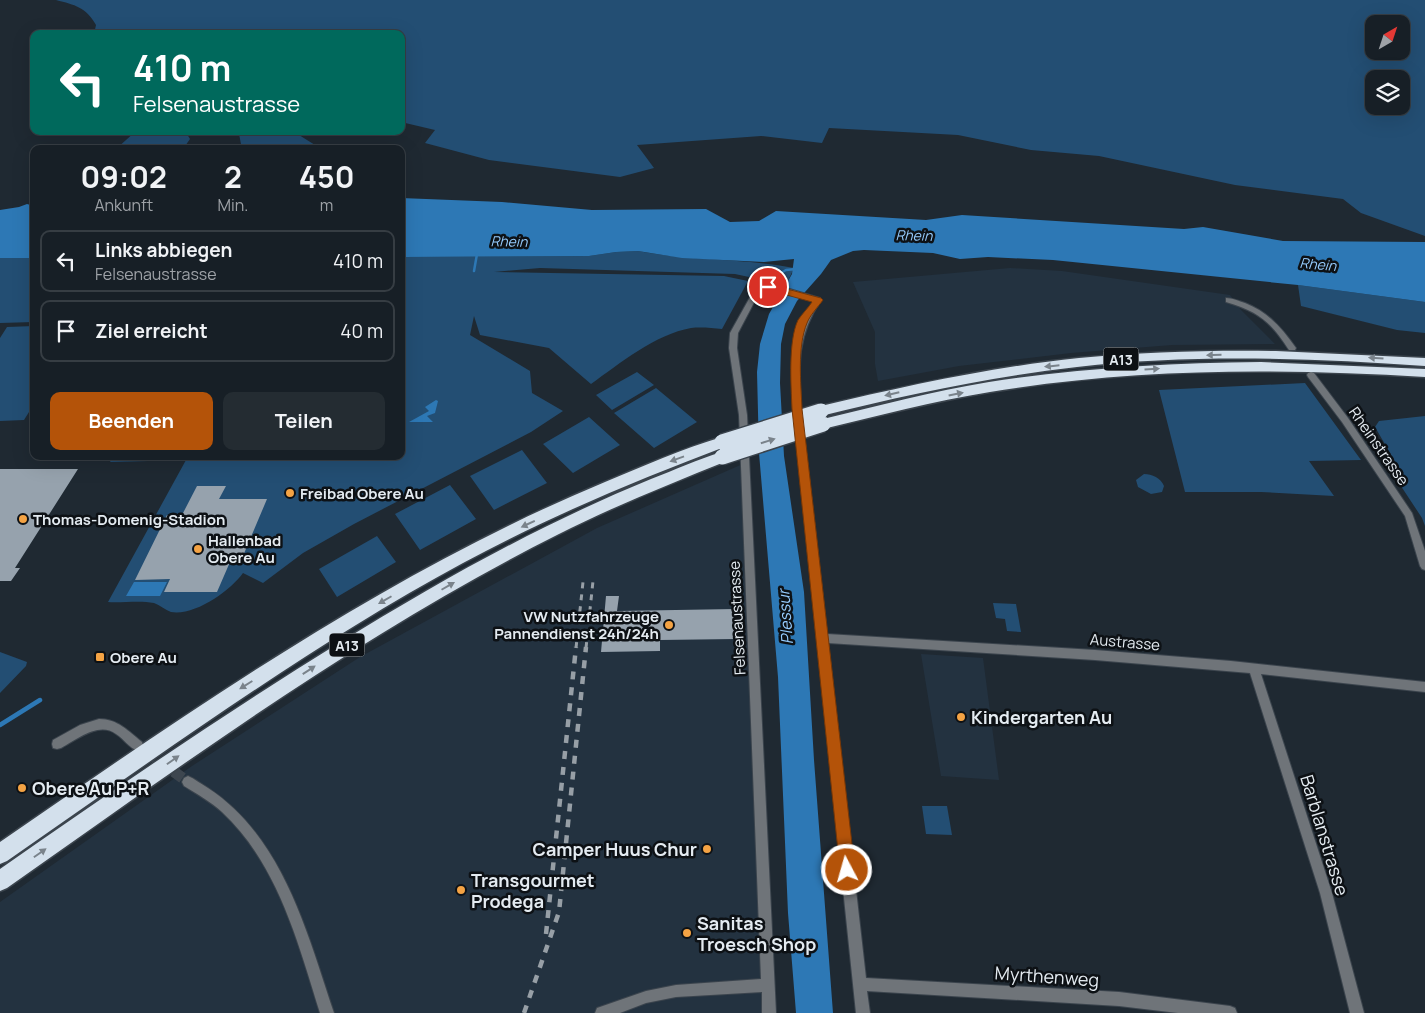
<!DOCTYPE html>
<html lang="de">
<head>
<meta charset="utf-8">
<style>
	:root { --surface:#171f26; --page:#242c32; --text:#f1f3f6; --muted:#9ea2a7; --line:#363d43; --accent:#b45309 }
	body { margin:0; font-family:Manrope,sans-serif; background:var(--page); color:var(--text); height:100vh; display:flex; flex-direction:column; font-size:19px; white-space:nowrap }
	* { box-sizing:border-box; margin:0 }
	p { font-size:16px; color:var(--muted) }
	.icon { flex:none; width:28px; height:28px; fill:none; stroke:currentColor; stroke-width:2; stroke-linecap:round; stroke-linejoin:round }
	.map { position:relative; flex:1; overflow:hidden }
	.sheet { position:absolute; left:30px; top:145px; width:375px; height:315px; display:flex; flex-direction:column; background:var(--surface); border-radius:10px; box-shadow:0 5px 20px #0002,0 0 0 1px var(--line) }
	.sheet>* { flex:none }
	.top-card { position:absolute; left:30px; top:30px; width:375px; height:105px; border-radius:10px; box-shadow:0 5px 20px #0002,0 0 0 1px var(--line); background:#00695c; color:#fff; overflow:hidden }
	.needle { width:32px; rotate:39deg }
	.buttons { position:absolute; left:1365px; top:15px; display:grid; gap:10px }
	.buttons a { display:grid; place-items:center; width:45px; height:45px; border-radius:10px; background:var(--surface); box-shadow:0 5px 20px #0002,0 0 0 1px var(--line); font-size:25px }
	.pin { position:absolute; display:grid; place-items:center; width:42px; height:42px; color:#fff; margin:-21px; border:2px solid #fff; border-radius:50%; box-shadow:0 1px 5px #0007 }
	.me { position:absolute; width:55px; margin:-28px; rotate:354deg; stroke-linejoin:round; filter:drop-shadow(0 0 4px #0008) }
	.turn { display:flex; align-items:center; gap:18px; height:105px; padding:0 20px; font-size:22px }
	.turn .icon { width:65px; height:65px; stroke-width:2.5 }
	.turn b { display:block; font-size:35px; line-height:42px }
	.eta { display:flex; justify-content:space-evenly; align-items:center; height:85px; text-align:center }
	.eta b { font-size:30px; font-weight:700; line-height:35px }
	.primary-button { display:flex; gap:10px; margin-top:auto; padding:10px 20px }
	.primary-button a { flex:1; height:58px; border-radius:10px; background:var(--accent); color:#fff; font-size:20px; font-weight:700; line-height:58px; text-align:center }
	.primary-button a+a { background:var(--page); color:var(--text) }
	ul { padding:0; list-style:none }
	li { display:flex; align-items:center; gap:15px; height:62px; margin:0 10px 8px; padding:0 10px; border:2px solid var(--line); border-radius:10px }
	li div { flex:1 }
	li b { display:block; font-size:19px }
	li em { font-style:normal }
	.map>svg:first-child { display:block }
</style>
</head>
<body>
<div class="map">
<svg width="1425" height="1013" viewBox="0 0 1425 1013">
	<rect width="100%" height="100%" fill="#1f2932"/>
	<path fill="#233240" d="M 1010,268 L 1062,271 L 1230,295 L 1241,310 L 1275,344 L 1172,345 L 1071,353 L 959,366 L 878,381 L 875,364 L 875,332 L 853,282 Z
		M 745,463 L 769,1013 L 0,1013 L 0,902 L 192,766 L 360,657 L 597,528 Z
		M 921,654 L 983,658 L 999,780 L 941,776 Z"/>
	<path fill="#234e73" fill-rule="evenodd" d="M 56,0 L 1425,0 L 1425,236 L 1361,213 L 1343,199 L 1235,185 L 1099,156 L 1031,150 L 958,135 L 829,128 L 822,143 L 761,136 L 637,145 L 654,168 L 620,177 L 489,160 L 425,143 L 435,130 L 401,122 L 401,34 L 94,34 L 96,25 C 86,7 75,5 56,0 ZM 1374,24 L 1401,24 L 1401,51 L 1374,51 ZM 1374,79 L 1401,79 L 1401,106 L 1374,106 Z
		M 136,131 L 185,131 L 190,139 L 183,149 L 116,149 Z
		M 234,131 L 308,131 L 299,135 L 315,145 L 351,149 L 242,149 L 239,134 Z
		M 638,251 C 689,261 742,258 794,268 L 786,285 L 735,274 L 540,268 L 494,272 L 724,276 L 748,281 L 722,329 C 712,328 701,327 691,328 C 656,334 619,364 591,384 L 549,348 L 480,335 L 474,316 L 470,335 L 530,371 L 532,393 L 563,411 L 531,432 L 354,524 L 303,553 L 263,583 L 243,573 C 230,591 195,616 171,612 C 165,610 160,605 154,603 C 140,600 122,603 108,602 L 186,460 L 110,462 L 114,456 L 401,456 L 401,257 L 589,256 L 616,252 Z
		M 0,258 L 34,258 L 34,322 L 0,323 Z
		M 1298,285 L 1425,302 L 1425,333 L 1397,330 L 1301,306 Z
		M 34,326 L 34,404 L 24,420 L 0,421 L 0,338 L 7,327 Z
		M 637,372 L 654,385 L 612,410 L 596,395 Z
		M 1305,383 L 1361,460 L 1309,461 L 1334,496 L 1261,492 L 1185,492 L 1159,390 Z
		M 656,388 L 697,422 L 654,448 L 614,413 Z
		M 1425,416 L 1425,526 L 1422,518 L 1393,474 L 1397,465 L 1375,427 L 1379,421 Z
		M 589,417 L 620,445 L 573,473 L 543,444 Z
		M 522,450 L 547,483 L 494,510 L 470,476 Z
		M 1144,474 C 1152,474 1161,478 1164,486 L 1162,492 L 1151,494 L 1138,487 L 1136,480 Z
		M 450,485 L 476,519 L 420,550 L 395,514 Z
		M 377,536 L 396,562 L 337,597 L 319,569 Z
		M 993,603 L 1016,604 L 1021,632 L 1007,631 L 1005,619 L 996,618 Z
		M 0,652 L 27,662 L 26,666 L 0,693 Z
		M 922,806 L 947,806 L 952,835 L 926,834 Z"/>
	<path fill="#2d78b5" d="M 401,198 L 502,202 L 592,210 L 706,209 L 730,222 L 759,221 L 776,211 L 926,220 L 962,215 L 1184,229 L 1203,227 L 1283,241 L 1425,242 L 1425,302 L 1298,285 L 1053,260 L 988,257 L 960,259 L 933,253 L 864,250 L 853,251 L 831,260 L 821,274 L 797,301 L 785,324 L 781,344 L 780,383 L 784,456 L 804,592 L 814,760 L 833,1013 L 796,1013 L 788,913 L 778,677 L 759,453 L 757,372 L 760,344 L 769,314 L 792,274 L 794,259 L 764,262 L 682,258 L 638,251 L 616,252 L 589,256 L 401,257 Z
		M 27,204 L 34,206 L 34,258 L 0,258 L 0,210 L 19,207 Z
		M 436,400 L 438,401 L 435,413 L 427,416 L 433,422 L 409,422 L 429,411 L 425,407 Z
		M 134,582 L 167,582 L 160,596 L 126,596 Z"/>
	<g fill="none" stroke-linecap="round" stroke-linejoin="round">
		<path stroke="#2d78b5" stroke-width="2.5" d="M 474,271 L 477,254
			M 788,287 L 774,277 L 786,270 L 796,269"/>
		<path stroke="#2d78b5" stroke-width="4.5" d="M 0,725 L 40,700"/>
	</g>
	<path fill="#96a2ad" d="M 0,469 L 78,469 L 15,568 L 20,568 L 11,581 L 0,581 Z
		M 197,486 L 226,486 L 219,499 L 267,499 L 240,563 L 230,562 L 217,592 L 164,592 L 170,579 L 135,580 L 167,515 L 182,515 Z
		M 606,596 L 619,596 L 617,611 L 735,609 L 736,639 L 660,640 L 660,651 L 601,652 Z"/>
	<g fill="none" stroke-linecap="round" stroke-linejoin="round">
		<path stroke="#3d464f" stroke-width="11" stroke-dasharray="11 5.5" stroke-linecap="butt" d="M 147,752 L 188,782"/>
		<defs>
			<path id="street" d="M 769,286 L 786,288 L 820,298 L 821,300 C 796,338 799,366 801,409 L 827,634 L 1095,650 L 1231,661 L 1425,682 L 1425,692 L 1261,674 L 1332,893 L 1364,1013 L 1350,1013 L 1320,893 L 1250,673 L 1095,660 L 828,643 L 866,978 L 1119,992 L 1230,1006 L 1235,1008 L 1237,1013 L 1178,1013 L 1119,1006 L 867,991 L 870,1013 L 856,1013 L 793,409 C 792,369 789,335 814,301 C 798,296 775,284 759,293 L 738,333 L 737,348 L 747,415 L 776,1013 L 762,1013 L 762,992 L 676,997 L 646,1003 L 620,1013 L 595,1013 L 597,1008 L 646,991 L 676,985 L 761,979 L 739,415 L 729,348 L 730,333 L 754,290 L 759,287 Z
				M 1226,298 C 1232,298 1239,301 1245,303 C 1268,312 1282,328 1296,348 L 1295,350 L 1289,350 C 1270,321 1259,312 1226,302 Z
				M 1311,372 L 1314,373 L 1348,418 L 1412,513 L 1425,551 L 1425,570 L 1422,569 L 1420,566 L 1405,516 L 1342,422 L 1308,377 L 1307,375 L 1308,373 Z
				M 99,719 C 118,719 128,731 142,742 L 143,746 L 142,750 L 138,751 C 129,748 124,739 116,734 C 99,721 76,740 61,748 L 57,749 L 53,748 L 52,744 L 53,740 L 80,725 Z
				M 188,776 C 195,779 201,784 208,788 C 283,837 307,933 334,1013 L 320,1013 C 298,943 278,864 222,812 C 211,802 197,794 184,786 L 182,782 L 184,778 Z"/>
			<path id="highway" d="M 1276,351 L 1425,358 L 1425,366 C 1309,358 1193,354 1077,367 C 990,377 906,395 821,416 L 816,414 L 814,411 L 816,408 L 821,406 C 906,386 992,367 1079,358 C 1144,352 1210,350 1276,351 Z
				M 1261,362 L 1425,369 L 1425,377 C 1279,368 1134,368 990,392 C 933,401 878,416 823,429 L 818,428 L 816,424 L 818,420 L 823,419 C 878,406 933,391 989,382 C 1080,368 1170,363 1261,362 Z
				M 722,437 L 727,438 L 729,442 L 727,446 C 637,480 548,517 463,563 C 304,649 156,758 7,861 L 0,864 L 0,842 C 193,709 388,572 605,482 C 643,466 682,449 722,437 Z
				M 722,452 L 727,453 L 729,457 L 727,461 C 670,484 612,507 557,535 C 362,633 185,763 7,888 L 0,891 L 0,869 C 139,772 279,676 426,591 C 499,549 573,511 651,479 C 675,470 698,459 722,452 Z"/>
		</defs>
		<use href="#street" stroke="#3b444d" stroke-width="2"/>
		<use href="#highway" stroke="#3b444d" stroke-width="3"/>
		<use href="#street" fill="#6f7479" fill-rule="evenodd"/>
		<use href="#highway" fill="#d3e0ec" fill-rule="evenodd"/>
		<path stroke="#979fa6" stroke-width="3" stroke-dasharray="6 6" stroke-linecap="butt" d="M 576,648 L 583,582
			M 586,648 L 593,581"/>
		<path stroke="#979fa6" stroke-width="4.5" stroke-dasharray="8 8" stroke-linecap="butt" d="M 546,934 L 576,647
			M 524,1013 L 559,912 L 586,647"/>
		<defs>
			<path id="highway-bridge" d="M 722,442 L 821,411
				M 722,457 L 823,424"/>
		</defs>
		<use href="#highway-bridge" stroke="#3b444d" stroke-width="18" stroke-linecap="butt"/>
		<use href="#highway-bridge" stroke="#d3e0ec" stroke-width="15"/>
	</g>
	<defs><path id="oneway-solid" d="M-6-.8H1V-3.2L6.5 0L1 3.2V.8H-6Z" transform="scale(1.25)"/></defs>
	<g fill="#7a838b">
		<use href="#oneway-solid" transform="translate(1214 355) rotate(179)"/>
		<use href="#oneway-solid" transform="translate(1376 358) rotate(-176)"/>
		<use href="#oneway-solid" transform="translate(1052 366) rotate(174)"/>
		<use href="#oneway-solid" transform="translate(1152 369) rotate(-4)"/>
		<use href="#oneway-solid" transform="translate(892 394) rotate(167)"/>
		<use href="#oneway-solid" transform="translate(956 394) rotate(-11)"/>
		<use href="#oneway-solid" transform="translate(768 441) rotate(-17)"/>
		<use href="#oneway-solid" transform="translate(677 459) rotate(160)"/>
		<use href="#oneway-solid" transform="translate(528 524) rotate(155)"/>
		<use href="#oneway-solid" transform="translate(448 586) rotate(-30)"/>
		<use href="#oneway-solid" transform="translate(385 600) rotate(150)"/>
		<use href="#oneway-solid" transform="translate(309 670) rotate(-33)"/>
		<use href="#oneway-solid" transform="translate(246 685) rotate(148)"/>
		<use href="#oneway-solid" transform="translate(173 760) rotate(-35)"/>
		<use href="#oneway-solid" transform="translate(40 853) rotate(-35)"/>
	</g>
	<path fill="#b45309" stroke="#753606" d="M 768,284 L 821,298 L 823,300 C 818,307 810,315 807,323 C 797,347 801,383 802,409 L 855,870 L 853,876 L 847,878 L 842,876 L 840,870 L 792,409 C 791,385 788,341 798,320 C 802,314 808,308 812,302 L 765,289 L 764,287 Z"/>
	<g fill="#f4a344" stroke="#0d1115" stroke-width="2">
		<circle cx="290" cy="493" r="5"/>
		<circle cx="23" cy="519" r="5"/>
		<circle cx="198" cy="549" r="5"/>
		<circle cx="669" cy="625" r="5"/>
		<rect x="95" y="652" width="10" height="10" rx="2.5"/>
		<circle cx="961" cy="717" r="5"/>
		<circle cx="22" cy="788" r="5"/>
		<circle cx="707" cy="849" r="5"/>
		<circle cx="461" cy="890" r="5"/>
		<circle cx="687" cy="933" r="5"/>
	</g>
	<g text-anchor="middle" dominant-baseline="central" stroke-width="5" stroke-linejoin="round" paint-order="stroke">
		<g font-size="14" font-style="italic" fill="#95cbfd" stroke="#0d1115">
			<text transform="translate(914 235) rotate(1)">Rhein</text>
			<text transform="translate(509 241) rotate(1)">Rhein</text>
			<text transform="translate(1318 264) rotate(5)">Rhein</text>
		</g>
		<g fill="#0d1115" stroke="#a4aaaf" stroke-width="1">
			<rect x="1103.5" y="347.5" width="35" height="23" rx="4"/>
			<rect x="329.5" y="633.5" width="35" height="23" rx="4"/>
		</g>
		<g font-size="14" font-weight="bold" fill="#e4ebf1">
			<text x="1121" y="359">A13</text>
			<text x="347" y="645">A13</text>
		</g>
		<g font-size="15" fill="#e4ebf1" stroke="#0d1115">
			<text transform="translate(1379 446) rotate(55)">Rheinstrasse</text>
			<text transform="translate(737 618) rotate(-93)">Felsenaustrasse</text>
			<text transform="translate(1125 642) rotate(5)">Austrasse</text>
		</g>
		<g font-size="15" font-weight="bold" fill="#e4ebf1" stroke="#0d1115" text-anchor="start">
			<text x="300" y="493">Freibad Obere Au</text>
			<text x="33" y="519">Thomas-Domenig-Stadion</text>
			<text x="208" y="540">Hallenbad<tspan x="208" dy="17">Obere Au</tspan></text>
			<text x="659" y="616" text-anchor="end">VW Nutzfahrzeuge<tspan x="659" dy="17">Pannendienst 24h/24h</tspan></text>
			<text x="110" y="657">Obere Au</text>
		</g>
		<g font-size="16" font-style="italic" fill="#95cbfd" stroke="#0d1115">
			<text transform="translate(785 617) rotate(-94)">Plessur</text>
		</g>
		<g font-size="18" font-weight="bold" fill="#e4ebf1" stroke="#0d1115" text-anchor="start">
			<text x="971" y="717">Kindergarten Au</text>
			<text x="32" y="788">Obere Au P+R</text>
			<text x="697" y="849" text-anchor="end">Camper Huus Chur</text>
			<text x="471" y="880">Transgourmet<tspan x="471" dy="21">Prodega</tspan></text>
			<text x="697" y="923">Sanitas<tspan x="697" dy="21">Troesch Shop</tspan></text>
		</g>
		<g font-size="18" fill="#e4ebf1" stroke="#0d1115">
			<text transform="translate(1325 835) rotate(73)">Barblanstrasse</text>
			<text transform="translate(1047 976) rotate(4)">Myrthenweg</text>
		</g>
	</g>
</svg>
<div class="buttons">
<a><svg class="needle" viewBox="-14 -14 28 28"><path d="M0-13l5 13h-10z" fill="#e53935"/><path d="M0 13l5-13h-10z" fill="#9ea2a7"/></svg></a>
<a><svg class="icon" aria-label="layers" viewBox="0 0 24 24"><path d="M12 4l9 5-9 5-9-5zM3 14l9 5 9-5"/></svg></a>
</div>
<div class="pin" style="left:768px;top:287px;background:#d93025"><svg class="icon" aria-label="arrive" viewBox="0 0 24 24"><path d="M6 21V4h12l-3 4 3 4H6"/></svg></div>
<svg class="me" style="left:847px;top:870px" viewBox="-20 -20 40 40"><circle r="17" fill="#b45309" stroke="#fff" stroke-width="3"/><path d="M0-11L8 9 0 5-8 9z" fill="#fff"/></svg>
<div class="top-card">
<div class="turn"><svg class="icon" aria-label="left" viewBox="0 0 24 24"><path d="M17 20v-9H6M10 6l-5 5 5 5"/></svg><div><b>410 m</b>Felsenaustrasse</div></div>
</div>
<section class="sheet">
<div class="eta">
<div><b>09:02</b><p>Ankunft</p></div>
<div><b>2</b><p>Min.</p></div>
<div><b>450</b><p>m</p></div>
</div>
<ul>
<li><svg class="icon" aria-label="left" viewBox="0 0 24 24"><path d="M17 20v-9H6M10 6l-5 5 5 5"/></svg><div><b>Links abbiegen</b><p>Felsenaustrasse</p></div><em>410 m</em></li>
<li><svg class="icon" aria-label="arrive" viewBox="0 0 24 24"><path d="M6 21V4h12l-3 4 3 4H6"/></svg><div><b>Ziel erreicht</b></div><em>40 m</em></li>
</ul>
<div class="primary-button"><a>Beenden</a><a>Teilen</a></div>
</section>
</div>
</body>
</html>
